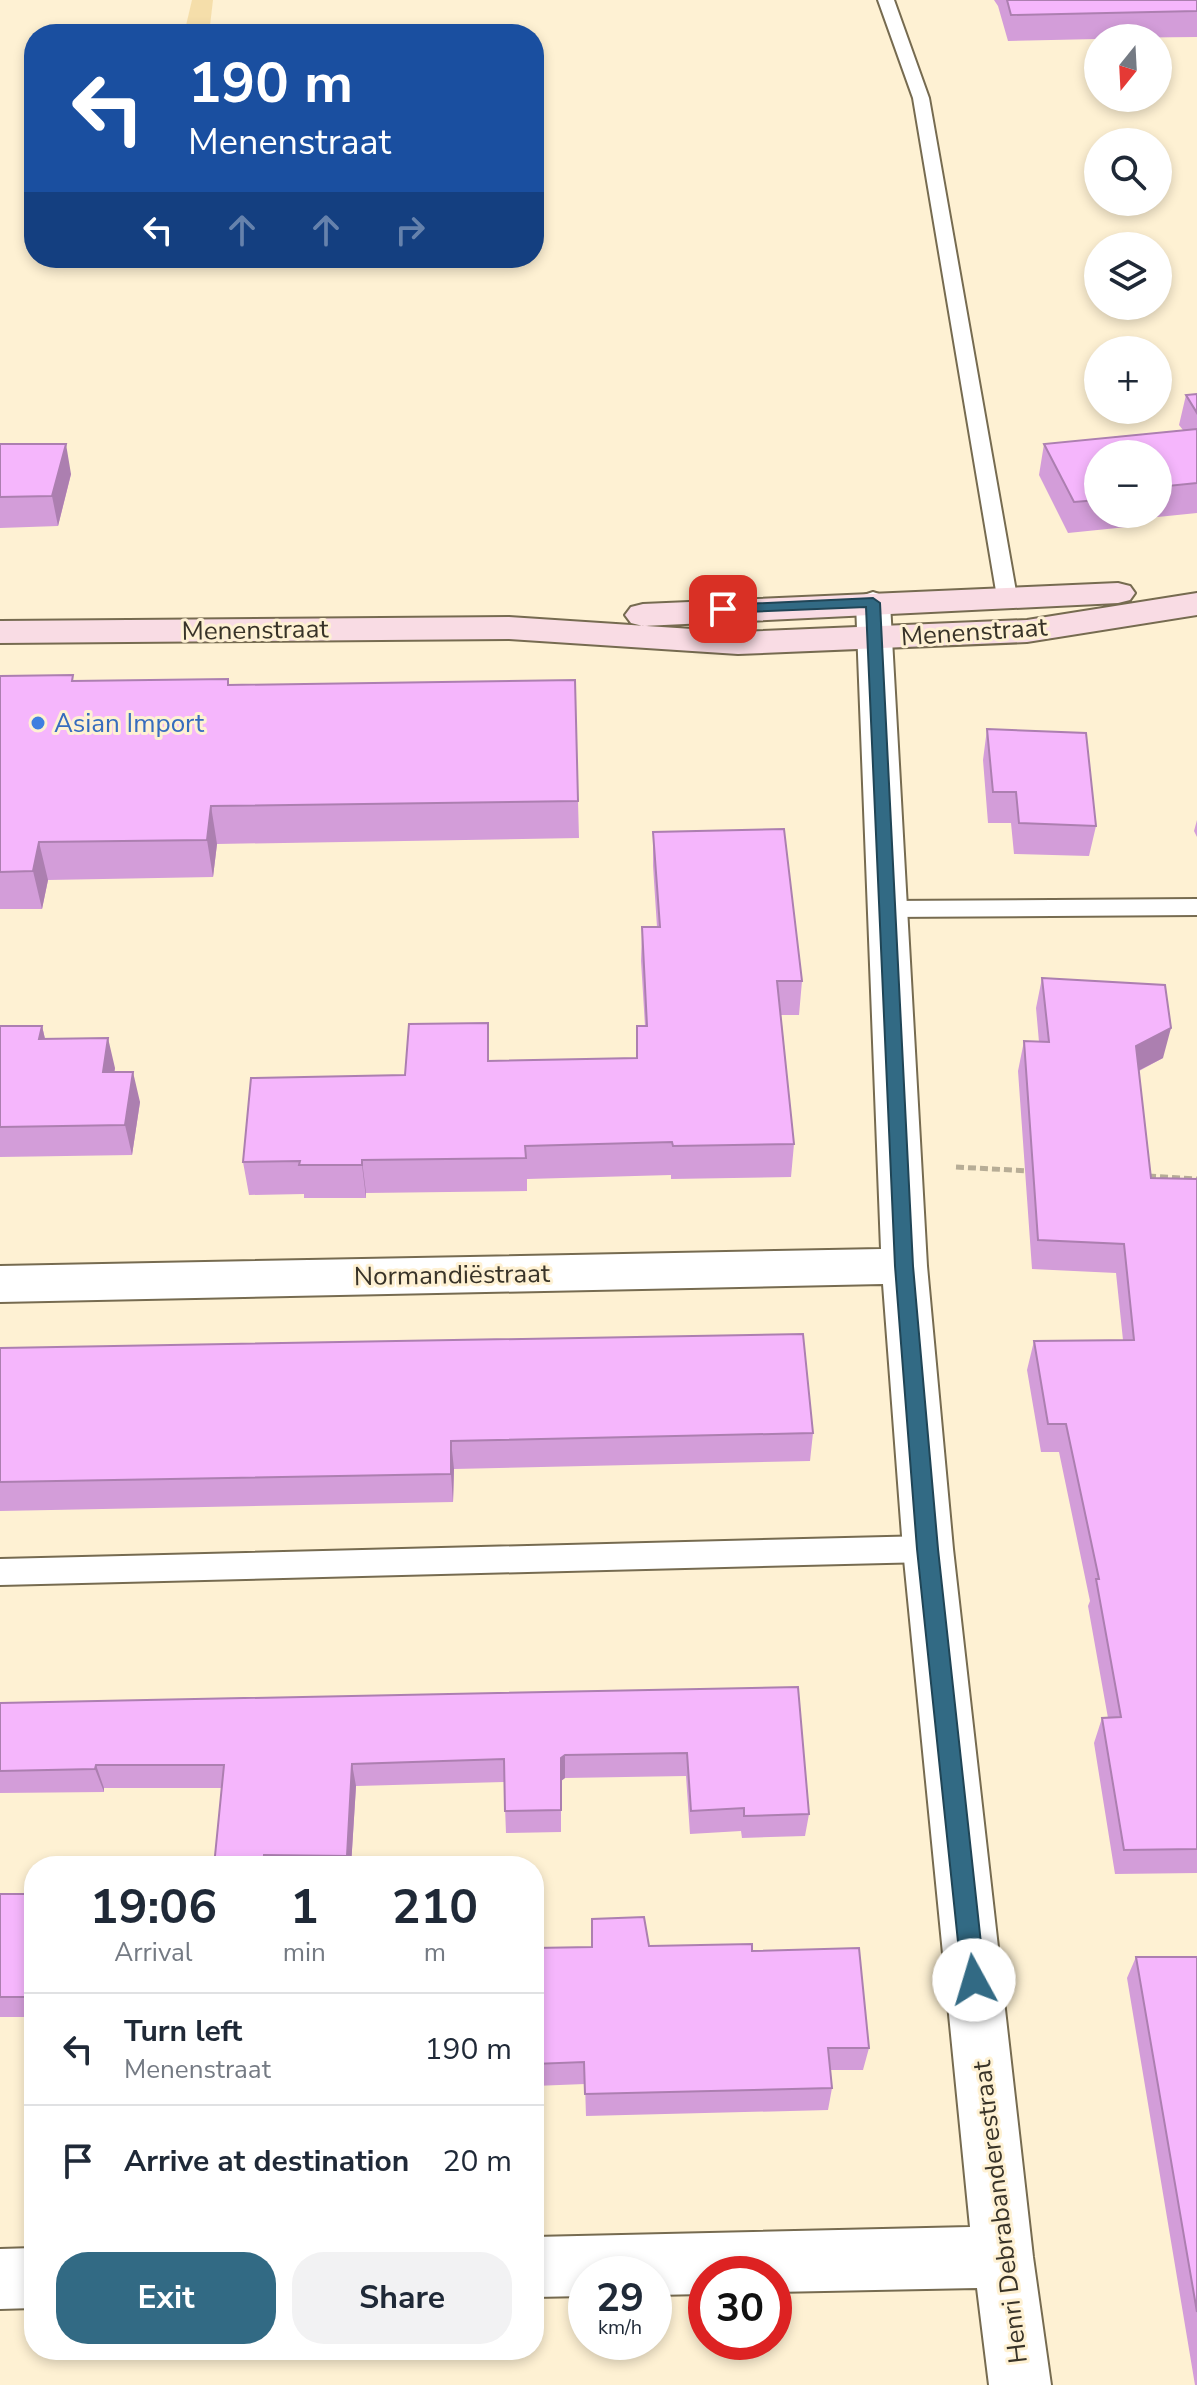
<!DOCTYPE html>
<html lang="en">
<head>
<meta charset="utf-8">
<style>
	:root { --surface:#fff; --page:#f2f2f3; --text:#1f2937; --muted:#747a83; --line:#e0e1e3; --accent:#326a84 }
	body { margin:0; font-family:"Nunito Sans",sans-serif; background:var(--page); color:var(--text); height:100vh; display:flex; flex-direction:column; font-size:30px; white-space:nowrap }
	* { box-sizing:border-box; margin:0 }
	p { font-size:26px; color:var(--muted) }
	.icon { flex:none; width:44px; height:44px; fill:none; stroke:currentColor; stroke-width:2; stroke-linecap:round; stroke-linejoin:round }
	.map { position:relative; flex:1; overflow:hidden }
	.details { position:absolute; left:24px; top:1856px; width:520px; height:504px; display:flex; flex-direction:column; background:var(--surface); border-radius:32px; box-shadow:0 4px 12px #0003 }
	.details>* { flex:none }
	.top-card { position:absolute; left:24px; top:24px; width:520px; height:244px; border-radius:32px; box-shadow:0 4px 12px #0003; background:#1a4fa0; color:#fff; overflow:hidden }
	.needle { width:52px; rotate:198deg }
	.buttons { position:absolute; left:1084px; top:24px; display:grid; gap:16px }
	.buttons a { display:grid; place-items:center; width:88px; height:88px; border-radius:50%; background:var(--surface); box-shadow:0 4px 12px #0003; font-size:40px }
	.speed { position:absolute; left:568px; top:2256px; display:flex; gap:16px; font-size:40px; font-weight:700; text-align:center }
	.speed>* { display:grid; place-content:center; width:104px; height:104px; border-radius:50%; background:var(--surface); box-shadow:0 4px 12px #0003; line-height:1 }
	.speed small { font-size:20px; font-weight:400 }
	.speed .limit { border:12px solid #d22; background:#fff; color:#111 }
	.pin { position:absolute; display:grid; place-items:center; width:68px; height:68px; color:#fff; margin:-34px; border-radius:16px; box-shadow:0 4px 12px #0006 }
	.me { position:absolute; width:88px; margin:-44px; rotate:354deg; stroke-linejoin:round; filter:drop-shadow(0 0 6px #0008) }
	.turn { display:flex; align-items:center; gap:28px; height:168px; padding:0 32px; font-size:36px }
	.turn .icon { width:104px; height:104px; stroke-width:2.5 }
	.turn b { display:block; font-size:56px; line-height:68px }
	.lanes { display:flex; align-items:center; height:76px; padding:0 32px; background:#0003; justify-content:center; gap:40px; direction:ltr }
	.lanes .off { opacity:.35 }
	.eta { display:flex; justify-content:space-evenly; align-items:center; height:136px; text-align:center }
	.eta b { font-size:48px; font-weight:700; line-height:56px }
	.button { display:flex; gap:16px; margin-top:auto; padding:16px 32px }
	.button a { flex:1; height:92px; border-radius:32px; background:var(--accent); color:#fff; font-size:32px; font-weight:700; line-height:92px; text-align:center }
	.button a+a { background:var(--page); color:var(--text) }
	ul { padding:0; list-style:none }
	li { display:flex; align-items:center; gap:24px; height:112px; padding:0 32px; border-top:2px solid var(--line) }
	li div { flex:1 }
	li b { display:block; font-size:30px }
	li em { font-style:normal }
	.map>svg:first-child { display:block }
</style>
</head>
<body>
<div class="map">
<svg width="1197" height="2385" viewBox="0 0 1197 2385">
	<rect width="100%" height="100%" fill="#fef1d3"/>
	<path fill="#f5deaa" d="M 192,0 L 213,0 L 209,34 L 184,34 Z"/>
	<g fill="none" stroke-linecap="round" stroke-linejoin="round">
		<defs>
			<path id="service" d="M 878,0 L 894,0 L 929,98 L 1017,597 L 1007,603 L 997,597 L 913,98 Z
				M 1197,899 L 1197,915 L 886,917 L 878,915 L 874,909 L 878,903 L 886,901 Z
				M 928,1536 L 938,1540 L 943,1549 L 938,1558 L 928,1562 L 0,1585 L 0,1559 Z"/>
			<path id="minor" d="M 873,592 L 885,596 L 890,603 L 927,1266 L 953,1549 L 1033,2257 L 1051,2385 L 989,2385 L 977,2288 L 774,2292 L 774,2274 L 706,2274 L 706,2294 L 654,2295 L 654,2274 L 586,2274 L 586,2296 L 534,2297 L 534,2237 L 970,2227 L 903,1549 L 883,1284 L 0,1302 L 0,1266 L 881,1249 L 856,603 L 861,596 Z
				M 34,2248 L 34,2308 L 0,2309 L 0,2249 Z"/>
			<path id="secondary" d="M 1118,583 L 1130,586 L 1135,593 L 1130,600 L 1118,603 L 643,626 L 631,623 L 625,615 L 631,607 L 643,604 Z
				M 1197,593 L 1197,615 L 1027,642 L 738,654 L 509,639 L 0,643 L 0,621 L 509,617 L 738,632 L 1027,620 Z"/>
		</defs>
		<use href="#service" stroke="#766b50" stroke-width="4"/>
		<use href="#minor" stroke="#766b50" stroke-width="4"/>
		<use href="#secondary" stroke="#766b50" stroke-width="4"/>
		<path stroke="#b7ad96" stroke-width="5" stroke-dasharray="8 4" stroke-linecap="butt" d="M 956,1167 L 1030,1171
			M 1148,1176 L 1197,1179"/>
		<use href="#service" fill="#fff" fill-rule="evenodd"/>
		<use href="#minor" fill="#fff" fill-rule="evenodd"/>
		<use href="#secondary" fill="#f9dce4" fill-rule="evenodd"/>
	</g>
	<path fill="#d39dd9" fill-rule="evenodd" d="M 994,0 L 1197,0 L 1197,37 L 1098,38 L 1098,39 L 1008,41 L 998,6 Z
		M 1197,394 L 1197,513 L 1128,520 L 1127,527 L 1068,533 L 1039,475 L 1044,444 L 1183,430 L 1179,425 L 1186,395 ZM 1098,454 L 1158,454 L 1158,514 L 1098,514 Z
		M 0,444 L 71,474 L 58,526 L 0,528 Z
		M 0,676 L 75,681 L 229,685 L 578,801 L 579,838 L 217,844 L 213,877 L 48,880 L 42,909 L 0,909 Z
		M 987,729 L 1096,826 L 1089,856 L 1014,854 L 1011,823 L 988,823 L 983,760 Z
		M 1197,820 L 1197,837 L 1194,831 Z
		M 653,832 L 802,981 L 799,1015 L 781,1015 L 794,1144 L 791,1177 L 671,1179 L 671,1175 L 527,1179 L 527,1191 L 366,1193 L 366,1198 L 304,1198 L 304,1194 L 249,1195 L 243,1162 L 405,1075 L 490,1061 L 636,1058 L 637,1026 L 645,1026 L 641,961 L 642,927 L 657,927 L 653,866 Z
		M 1042,978 L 1163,1058 L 1139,1071 L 1151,1178 L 1197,1179 L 1197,1873 L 1115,1874 L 1094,1743 L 1102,1718 L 1108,1718 L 1088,1606 L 1090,1601 L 1059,1452 L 1041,1452 L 1027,1370 L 1034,1341 L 1123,1340 L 1116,1273 L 1032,1269 L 1018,1071 L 1024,1041 L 1039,1042 L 1036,1008 Z
		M 0,1026 L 42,1026 L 45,1039 L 115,1068 L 114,1072 L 140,1102 L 132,1155 L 0,1157 Z
		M 0,1348 L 813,1433 L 810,1461 L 454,1469 L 453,1502 L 0,1511 Z
		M 798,1687 L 809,1814 L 805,1836 L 742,1838 L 741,1831 L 690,1834 L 686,1776 L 565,1778 L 561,1781 L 561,1832 L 506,1833 L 504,1782 L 356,1786 L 351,1866 L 214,1866 L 222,1788 L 104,1788 L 104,1792 L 0,1793 L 0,1703 Z
		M 0,1894 L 34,1894 L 34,2017 L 0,2017 Z
		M 649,1946 L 752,1951 L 869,2048 L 863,2070 L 830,2070 L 832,2088 L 828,2110 L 586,2116 L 585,2084 L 534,2086 L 534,1948 Z
		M 1136,1957 L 1197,1957 L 1197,2385 L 1195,2385 L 1127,1978 Z"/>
	<path fill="#ac7fb0" d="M 66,444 L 71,474 L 58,526 L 52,496 Z
		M 211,806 L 217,844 L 213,877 L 207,840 Z
		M 39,842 L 48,880 L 42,909 L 33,871 Z
		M 42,1026 L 49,1056 L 39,1039 Z
		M 1171,1028 L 1163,1058 L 1128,1076 L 1136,1046 Z
		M 108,1038 L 115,1068 L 110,1102 L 103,1072 Z
		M 133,1072 L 140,1102 L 132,1155 L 125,1125 Z
		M 362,1160 L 366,1193 L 366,1198 L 362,1165 Z
		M 451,1441 L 454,1469 L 453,1502 L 451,1474 Z
		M 565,1755 L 565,1778 L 561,1781 L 561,1832 L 561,1758 Z
		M 352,1764 L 356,1786 L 351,1866 L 348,1866 L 347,1856 Z
		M 96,1765 L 104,1788 L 104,1792 L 95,1769 Z"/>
	<path fill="#f5b6fc" stroke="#ac7fb0" stroke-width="2" d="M 1007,0 L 1197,0 L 1197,11 L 1011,15 Z
		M 1197,394 L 1197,413 L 1186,395 Z
		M 1197,429 L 1197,483 L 1158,487 L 1158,454 L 1098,454 L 1098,500 L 1074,502 L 1044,444 Z
		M 0,444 L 66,444 L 52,496 L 0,497 Z
		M 73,675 L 72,681 L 228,679 L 228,685 L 575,680 L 578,801 L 211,806 L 207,840 L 39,842 L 33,871 L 0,872 L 0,676 Z
		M 987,729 L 1086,733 L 1096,826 L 1019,823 L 1016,792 L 993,792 Z
		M 784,829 L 802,981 L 777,981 L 794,1144 L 673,1146 L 672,1142 L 525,1146 L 526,1158 L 362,1160 L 362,1165 L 299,1165 L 300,1161 L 243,1162 L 251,1078 L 405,1075 L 409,1024 L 488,1023 L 488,1061 L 637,1058 L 637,1026 L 647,1026 L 642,927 L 660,927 L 653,832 Z
		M 1042,978 L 1165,985 L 1171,1028 L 1136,1046 L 1151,1178 L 1197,1179 L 1197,1849 L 1124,1850 L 1102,1718 L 1121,1717 L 1096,1579 L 1099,1579 L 1066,1424 L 1048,1424 L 1034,1341 L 1134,1340 L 1124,1244 L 1038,1240 L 1024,1041 L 1049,1042 Z
		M 0,1026 L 42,1026 L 39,1039 L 108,1038 L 103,1072 L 133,1072 L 125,1125 L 0,1127 Z
		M 803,1334 L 813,1433 L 451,1441 L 451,1474 L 0,1482 L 0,1348 Z
		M 798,1687 L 809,1814 L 744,1816 L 744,1808 L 691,1811 L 687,1753 L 565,1755 L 561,1758 L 561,1810 L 505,1811 L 504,1759 L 352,1764 L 347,1856 L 264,1855 L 263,1866 L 214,1866 L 224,1765 L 96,1765 L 95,1769 L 0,1771 L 0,1703 Z
		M 0,1894 L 34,1894 L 34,1997 L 0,1997 Z
		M 644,1917 L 649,1946 L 752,1944 L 752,1951 L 859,1948 L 869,2048 L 828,2048 L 832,2088 L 585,2094 L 584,2062 L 534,2064 L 534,1948 L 592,1947 L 592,1919 Z
		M 1136,1957 L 1197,1957 L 1197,2312 Z"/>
	<path fill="#326a84" stroke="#204556" stroke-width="2" d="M 873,598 L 880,603 L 913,1266 L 938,1549 L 985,1980 L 982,1988 L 974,1991 L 965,1988 L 962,1980 L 917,1549 L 895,1266 L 866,607 L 723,613 L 716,609 L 723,605 Z"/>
	<circle fill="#3f7fe0" stroke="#fef1d3" stroke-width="3" cx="38" cy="723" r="8"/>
	<g text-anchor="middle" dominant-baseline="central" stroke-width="6" stroke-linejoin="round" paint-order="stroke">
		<g font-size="26" fill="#383328" stroke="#fef1d3">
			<text transform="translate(255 630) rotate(-1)">Menenstraat</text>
			<text transform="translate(974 632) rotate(-4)">Menenstraat</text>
			<text transform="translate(452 1275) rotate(-1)">Normandiëstraat</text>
			<text transform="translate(1000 2212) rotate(-97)">Henri Debrabanderestraat</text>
		</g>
		<g font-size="26" fill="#366cbe" stroke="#fef1d3" text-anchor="start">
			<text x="54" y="723">Asian Import</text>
		</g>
	</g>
</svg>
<div class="buttons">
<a><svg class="needle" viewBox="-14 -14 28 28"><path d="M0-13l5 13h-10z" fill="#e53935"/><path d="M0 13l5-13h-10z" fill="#747a83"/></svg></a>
<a><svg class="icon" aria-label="search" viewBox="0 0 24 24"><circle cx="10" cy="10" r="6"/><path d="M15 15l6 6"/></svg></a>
<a><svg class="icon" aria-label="layers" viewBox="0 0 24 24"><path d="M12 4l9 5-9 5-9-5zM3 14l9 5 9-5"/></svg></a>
<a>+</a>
<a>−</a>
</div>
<div class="speed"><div>29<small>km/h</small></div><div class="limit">30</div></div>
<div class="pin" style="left:723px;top:609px;background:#d93025"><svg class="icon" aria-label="arrive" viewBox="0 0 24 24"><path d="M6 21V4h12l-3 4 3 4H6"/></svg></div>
<svg class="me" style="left:974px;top:1980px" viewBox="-20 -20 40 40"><circle r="19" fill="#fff"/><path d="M0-13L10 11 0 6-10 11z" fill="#326a84"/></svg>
<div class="top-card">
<div class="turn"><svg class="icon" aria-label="left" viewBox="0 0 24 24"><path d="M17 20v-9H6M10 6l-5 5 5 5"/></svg><div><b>190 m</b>Menenstraat</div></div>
<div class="lanes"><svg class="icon" aria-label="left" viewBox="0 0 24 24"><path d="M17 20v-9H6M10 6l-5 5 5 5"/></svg><svg class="icon off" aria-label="ahead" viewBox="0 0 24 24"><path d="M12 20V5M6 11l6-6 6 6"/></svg><svg class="icon off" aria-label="ahead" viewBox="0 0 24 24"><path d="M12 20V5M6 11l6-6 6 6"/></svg><svg class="icon off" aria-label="right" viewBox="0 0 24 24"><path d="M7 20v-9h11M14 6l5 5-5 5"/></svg></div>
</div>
<section class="details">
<div class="eta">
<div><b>19:06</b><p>Arrival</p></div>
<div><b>1</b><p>min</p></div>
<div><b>210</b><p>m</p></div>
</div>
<ul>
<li><svg class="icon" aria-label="left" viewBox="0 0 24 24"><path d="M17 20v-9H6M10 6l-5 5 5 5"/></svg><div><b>Turn left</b><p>Menenstraat</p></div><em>190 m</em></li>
<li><svg class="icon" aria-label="arrive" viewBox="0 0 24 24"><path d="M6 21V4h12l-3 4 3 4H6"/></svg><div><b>Arrive at destination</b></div><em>20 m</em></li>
</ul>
<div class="button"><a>Exit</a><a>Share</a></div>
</section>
</div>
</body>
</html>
